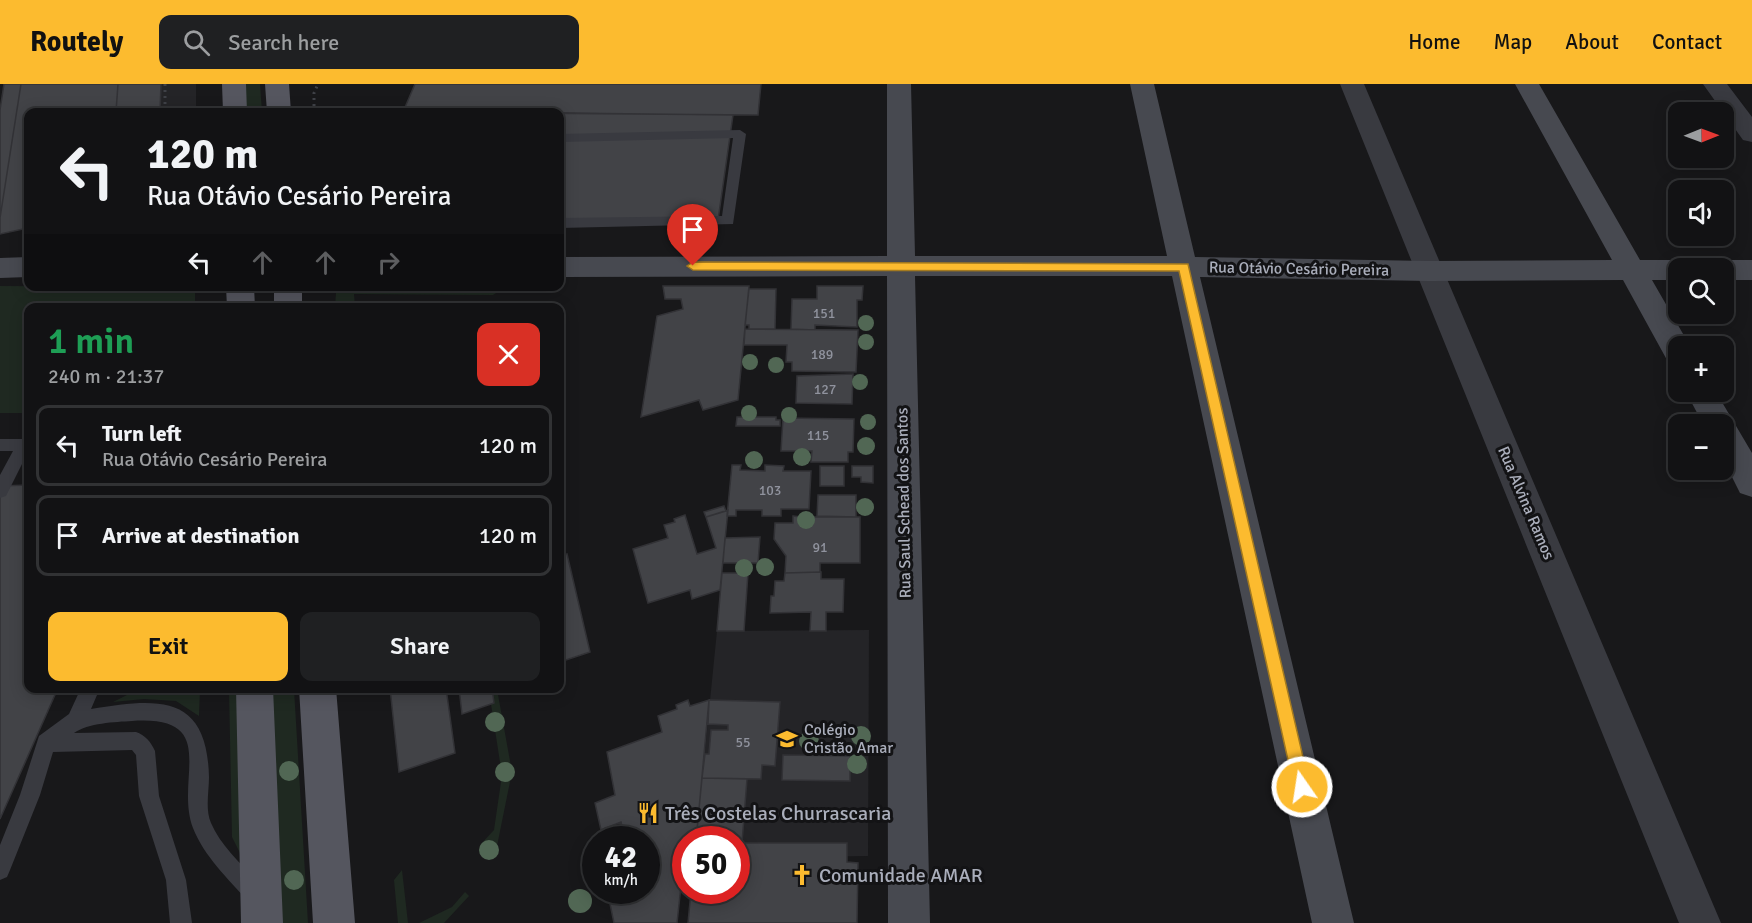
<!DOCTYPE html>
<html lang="en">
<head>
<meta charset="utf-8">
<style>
	:root { --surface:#121214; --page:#1f2022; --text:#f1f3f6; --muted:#9c9ea0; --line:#313234; --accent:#fcbb2f }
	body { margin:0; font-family:Signika,sans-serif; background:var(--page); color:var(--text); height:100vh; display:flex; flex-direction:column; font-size:22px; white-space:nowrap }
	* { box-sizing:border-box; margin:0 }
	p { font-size:20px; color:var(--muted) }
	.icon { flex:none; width:33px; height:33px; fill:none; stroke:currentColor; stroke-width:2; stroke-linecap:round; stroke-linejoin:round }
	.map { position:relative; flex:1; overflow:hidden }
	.side { position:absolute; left:24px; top:219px; width:540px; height:390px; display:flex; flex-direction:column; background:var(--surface); border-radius:12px; box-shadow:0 3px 15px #0003,0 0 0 2px var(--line) }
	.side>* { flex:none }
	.top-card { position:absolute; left:24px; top:24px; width:540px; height:183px; border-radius:12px; box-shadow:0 3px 15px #0003,0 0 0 2px var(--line); background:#121214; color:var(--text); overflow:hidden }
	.needle { width:39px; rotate:89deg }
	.controls { position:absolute; left:1668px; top:18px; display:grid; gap:12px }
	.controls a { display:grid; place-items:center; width:66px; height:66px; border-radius:12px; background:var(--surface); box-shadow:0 3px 15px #0003,0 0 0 2px var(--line); font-size:30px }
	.speed { position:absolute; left:582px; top:742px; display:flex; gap:12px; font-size:30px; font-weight:700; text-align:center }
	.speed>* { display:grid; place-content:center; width:78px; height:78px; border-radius:50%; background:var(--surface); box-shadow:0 3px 15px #0003,0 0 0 2px var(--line); line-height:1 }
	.speed small { font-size:15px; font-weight:400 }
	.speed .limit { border:9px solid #d22; background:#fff; color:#111 }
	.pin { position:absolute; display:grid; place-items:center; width:51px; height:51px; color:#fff; margin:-62px -26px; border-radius:50% 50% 50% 0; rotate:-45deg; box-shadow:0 0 6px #0007 }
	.pin .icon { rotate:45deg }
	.me { position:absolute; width:66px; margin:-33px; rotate:347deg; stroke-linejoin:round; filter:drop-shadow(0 0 4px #0008) }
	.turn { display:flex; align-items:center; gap:21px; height:126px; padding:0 24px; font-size:27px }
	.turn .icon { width:78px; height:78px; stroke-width:2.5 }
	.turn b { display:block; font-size:42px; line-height:51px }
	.lanes { display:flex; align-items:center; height:57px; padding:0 24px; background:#0003; justify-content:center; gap:30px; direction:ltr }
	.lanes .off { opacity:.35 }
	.round { display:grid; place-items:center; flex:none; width:63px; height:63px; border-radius:12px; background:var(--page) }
	.head { display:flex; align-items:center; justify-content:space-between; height:102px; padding:0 24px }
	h1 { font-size:36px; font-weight:600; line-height:45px; color:#1e9e55 }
	.primary-button { display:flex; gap:12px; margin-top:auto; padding:12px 24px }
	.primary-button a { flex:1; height:69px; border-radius:12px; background:var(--accent); color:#111; font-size:24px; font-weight:600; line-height:69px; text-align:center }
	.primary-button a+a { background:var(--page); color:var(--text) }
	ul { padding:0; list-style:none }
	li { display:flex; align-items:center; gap:18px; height:81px; margin:0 12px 9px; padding:0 12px; border:3px solid var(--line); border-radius:12px }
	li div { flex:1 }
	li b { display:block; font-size:22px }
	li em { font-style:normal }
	header { display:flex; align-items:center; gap:36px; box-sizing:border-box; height:84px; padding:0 30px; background:var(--accent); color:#111 }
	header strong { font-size:28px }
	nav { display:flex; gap:33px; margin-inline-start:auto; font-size:21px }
	.search { width:420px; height:54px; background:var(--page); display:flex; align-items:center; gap:15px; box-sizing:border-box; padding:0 21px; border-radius:12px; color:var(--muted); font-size:22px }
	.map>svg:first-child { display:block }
</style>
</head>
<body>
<header>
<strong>Routely</strong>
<div class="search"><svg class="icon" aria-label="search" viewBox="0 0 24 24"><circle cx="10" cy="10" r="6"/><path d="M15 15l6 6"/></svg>Search here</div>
<nav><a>Home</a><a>Map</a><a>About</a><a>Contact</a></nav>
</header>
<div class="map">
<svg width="1752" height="839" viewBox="0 0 1752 839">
	<rect width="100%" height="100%" fill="#18181a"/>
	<path fill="#242427" d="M 161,0 L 196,0 L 196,28 L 160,28 Z
		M 869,546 L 868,772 L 737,774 L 736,756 L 696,756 L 717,547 Z"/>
	<path fill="#1f2921" d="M 243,0 L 260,0 L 262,28 L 245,28 Z
		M 0,202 L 195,203 L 195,223 L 28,224 L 28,329 L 0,329 Z
		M 346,203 L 505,203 L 493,211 L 354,210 L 355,223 L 335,223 L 336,209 Z
		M 141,604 L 200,605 L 199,632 L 176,617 L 144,615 L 113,618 Z
		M 229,605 L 240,605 L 244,777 L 232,753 Z
		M 269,605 L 294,605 L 308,839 L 279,839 Z
		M 492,605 L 497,605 L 512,688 L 497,762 L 485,772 L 481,769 L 480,761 L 494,746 L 502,691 L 491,620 L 494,619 Z
		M 402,786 L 408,839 L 398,839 L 394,796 Z
		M 465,808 L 469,812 L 444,839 L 419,839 L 452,823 Z"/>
	<path fill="#424347" stroke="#323236" stroke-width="1.5" d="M 4,0 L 21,0 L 0,134 L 0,26 Z
		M 21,0 L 118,0 L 116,28 L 28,28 L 28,144 L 0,150 L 0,134 Z
		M 118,0 L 161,0 L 160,28 L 116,28 Z
		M 415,0 L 761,0 L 758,31 L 403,28 Z
		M 560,29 L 733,31 L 718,136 L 560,138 Z
		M 663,202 L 749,202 L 738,316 L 703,326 L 699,316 L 641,333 L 657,232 L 683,225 L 681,215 L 665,215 Z
		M 817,202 L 863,202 L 862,216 L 857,216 L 857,243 L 815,241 L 815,246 L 791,245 L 792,215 L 817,215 Z
		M 749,205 L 776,205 L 775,245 L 749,245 L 749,241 L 745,241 Z
		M 745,245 L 858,246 L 856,288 L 792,287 L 792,278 L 786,278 L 787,261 L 744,261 Z
		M 853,290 L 852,320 L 796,319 L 797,292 Z
		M 737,333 L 776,333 L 776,336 L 780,336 L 780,342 L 736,342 Z
		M 783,334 L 854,335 L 853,368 L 848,368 L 848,378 L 811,378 L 812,367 L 781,367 Z
		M 732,381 L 741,381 L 740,386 L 765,387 L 765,381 L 784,382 L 783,387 L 811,387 L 809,425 L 781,425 L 781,432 L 762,432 L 762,426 L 736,426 L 736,432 L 727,432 Z
		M 820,382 L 844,382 L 844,402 L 820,402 Z
		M 852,382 L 873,382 L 873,399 L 861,398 L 861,393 L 852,393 Z
		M 28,401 L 28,604 L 58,604 L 0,735 L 0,402 Z
		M 818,411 L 856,411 L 856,433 L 817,432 Z
		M 724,422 L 726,427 L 706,433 L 704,428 Z
		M 728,426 L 720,506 L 692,515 L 690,506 L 648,519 L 633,465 L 668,454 L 664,441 L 675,438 L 674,435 L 685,431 L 697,470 L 716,464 L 706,433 Z
		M 793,432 L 801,433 L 801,439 L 813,439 L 814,433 L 860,433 L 860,479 L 820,479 L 820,488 L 785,489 L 786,472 L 774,455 L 775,439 L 793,439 Z
		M 760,453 L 758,479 L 723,479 L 725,454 Z
		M 567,470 L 590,568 L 560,578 L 560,472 Z
		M 821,488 L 821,495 L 844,495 L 843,528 L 826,528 L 826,547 L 810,547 L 811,528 L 770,529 L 771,512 L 774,512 L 775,497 L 784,497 L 785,489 Z
		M 722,489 L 748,489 L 744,547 L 717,547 Z
		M 390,604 L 446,604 L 455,669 L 399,688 Z
		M 459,604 L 492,604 L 494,619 L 462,630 Z
		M 688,616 L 690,622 L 709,616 L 697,747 L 688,751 L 686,756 L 677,839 L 614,839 L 609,815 L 613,807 L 646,807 L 646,756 L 625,756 L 621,738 L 601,746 L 595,719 L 615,711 L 607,668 L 662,648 L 658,632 L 677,625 L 676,621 Z
		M 709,616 L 780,618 L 775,682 L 762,681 L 761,695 L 702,694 L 705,670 L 709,670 L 711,646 L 728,646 L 728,641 L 708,640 Z
		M 783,671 L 850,672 L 850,697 L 782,696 Z
		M 702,694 L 747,695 L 742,759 L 847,759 L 847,778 L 858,779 L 857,839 L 688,839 L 691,807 L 736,807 L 736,756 L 696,756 Z"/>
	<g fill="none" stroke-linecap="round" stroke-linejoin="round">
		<path stroke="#3f4147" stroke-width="3" stroke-dasharray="2 4" stroke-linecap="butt" d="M 165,0 L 165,28
			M 314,28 L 314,9 L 318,0"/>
		<path fill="#393a40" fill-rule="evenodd" d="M 740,46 L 746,50 L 733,140 L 560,144 L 560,134 L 722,132 L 733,54 L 560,58 L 560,50 Z
			M 0,355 L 28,355 L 28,368 L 6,412 L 0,414 L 0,391 L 13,367 L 0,367 Z
			M 81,604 L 100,604 L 91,625 C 158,614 207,609 209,693 C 209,708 205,725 211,739 C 221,763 245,783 262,803 L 265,810 L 262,817 L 255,820 L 248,817 C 228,795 204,772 193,744 C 174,695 222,631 132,637 C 115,638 88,639 74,649 L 136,648 C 145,651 151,658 155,667 L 159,712 L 186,796 L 192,839 L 170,839 L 166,796 L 139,712 L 136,671 L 132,666 L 53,668 L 40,711 L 10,786 L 7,793 L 0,796 L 0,761 L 20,711 L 39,652 L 69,630 Z"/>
		<path fill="#393a40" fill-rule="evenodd" d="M 1340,0 L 1364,0 L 1721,839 L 1679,839 Z
			M 1703,0 L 1727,0 L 1752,33 L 1752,58 L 1743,56 Z"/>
		<path fill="#474950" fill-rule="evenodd" d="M 887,0 L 911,0 L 915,172 L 1167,172 L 1130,0 L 1154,0 L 1195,173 L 1429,177 L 1612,176 L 1515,0 L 1539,0 L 1640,176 L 1678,176 L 1688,179 L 1691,184 L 1678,184 L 1678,196 L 1652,196 L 1690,262 L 1678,262 L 1678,279 L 1667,276 L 1623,196 L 1429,197 L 1200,193 L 1354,839 L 1312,839 L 1172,192 L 915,192 L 930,839 L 888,839 L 887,192 L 560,193 L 560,173 L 887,172 Z
			M 28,173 L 28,193 L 0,194 L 0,174 Z
			M 1724,176 L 1752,176 L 1752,196 L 1724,196 L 1724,184 L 1711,184 L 1714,179 Z
			M 1686,308 L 1716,308 L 1752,369 L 1752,413 L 1740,409 L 1724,377 L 1724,340 L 1703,340 Z"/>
		<path fill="#55565f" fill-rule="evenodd" d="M 222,0 L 246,0 L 247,28 L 223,28 Z
			M 265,0 L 289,0 L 291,28 L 267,28 Z
			M 226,202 L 254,202 L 255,224 L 227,224 Z
			M 274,202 L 302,202 L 302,224 L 274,224 Z
			M 236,604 L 273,604 L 283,839 L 241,839 Z
			M 299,604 L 336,604 L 355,839 L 313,839 Z"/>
	</g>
	<g fill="#516754">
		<circle cx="866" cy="239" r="8"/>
		<circle cx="866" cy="258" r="8"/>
		<circle cx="750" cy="278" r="8"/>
		<circle cx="776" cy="281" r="8"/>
		<circle cx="860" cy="298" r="8"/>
		<circle cx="749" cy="329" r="8"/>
		<circle cx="789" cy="331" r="8"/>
		<circle cx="868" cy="338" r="8"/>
		<circle cx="866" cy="362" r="9"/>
		<circle cx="802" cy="373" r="9"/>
		<circle cx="754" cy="376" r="9"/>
		<circle cx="865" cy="423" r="9"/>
		<circle cx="806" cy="436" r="9"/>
		<circle cx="765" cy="483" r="9"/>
		<circle cx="744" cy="484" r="9"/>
		<circle cx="495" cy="638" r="10"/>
		<circle cx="861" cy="652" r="10"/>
		<circle cx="809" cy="657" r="10"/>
		<circle cx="857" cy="680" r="10"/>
		<circle cx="289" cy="687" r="10"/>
		<circle cx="505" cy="688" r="10"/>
		<circle cx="489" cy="766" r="10"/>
		<circle cx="294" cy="796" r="10"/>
		<circle cx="580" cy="817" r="12"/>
	</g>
	<path fill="#fcbb2f" stroke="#a47a1f" stroke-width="1.5" d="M 693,178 L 1188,180 L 1310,703 L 1308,709 L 1302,711 L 1297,709 L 1294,703 L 1179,187 L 693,186 L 687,182 Z"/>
	<defs>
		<symbol id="school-bare" viewBox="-9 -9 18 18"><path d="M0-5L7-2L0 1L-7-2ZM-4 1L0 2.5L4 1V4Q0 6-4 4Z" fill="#fcbb2f" stroke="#131315" stroke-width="2.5" paint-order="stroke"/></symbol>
		<symbol id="restaurant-bare" viewBox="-9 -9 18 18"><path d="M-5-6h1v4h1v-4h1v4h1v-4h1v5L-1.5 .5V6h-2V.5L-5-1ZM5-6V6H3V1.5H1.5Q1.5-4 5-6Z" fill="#fcbb2f" stroke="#131315" stroke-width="2.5" paint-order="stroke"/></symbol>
		<symbol id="church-bare" viewBox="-9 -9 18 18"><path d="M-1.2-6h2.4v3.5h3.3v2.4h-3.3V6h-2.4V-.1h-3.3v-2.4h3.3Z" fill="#fcbb2f" stroke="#131315" stroke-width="2.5" paint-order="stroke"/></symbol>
	</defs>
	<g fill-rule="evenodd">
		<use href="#school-bare" x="772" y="640" width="30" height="30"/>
		<use href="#restaurant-bare" x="633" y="714" width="30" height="30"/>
		<use href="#church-bare" x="787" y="776" width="30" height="30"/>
	</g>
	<g text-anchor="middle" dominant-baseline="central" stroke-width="6" stroke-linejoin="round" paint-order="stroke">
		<g font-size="14" fill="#90939e">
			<text x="824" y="229">151</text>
			<text x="822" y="270">189</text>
			<text x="825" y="305">127</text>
			<text x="818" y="351">115</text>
			<text x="770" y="406">103</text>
			<text x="820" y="463">91</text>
			<text x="743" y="658">55</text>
		</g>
		<g font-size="16" fill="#aaaebb" stroke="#131315">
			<text transform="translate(1299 185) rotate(1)">Rua Otávio Cesário Pereira</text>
			<text transform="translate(904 419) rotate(-91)">Rua Saul Schead dos Santos</text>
			<text transform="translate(1526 419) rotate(67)">Rua Alvina Ramos</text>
		</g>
		<g font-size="16" fill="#aaaebb" stroke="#131315" text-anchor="start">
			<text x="804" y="646">Colégio<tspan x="804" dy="18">Cristão Amar</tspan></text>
		</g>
		<g font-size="20" fill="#aaaebb" stroke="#131315" text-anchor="start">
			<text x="665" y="729">Três Costelas Churrascaria</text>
			<text x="819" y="791">Comunidade AMAR</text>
		</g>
	</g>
</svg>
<div class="controls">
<a><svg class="needle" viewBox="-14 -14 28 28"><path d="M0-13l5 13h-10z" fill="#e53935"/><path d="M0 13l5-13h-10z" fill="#9c9ea0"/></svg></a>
<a><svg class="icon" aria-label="sound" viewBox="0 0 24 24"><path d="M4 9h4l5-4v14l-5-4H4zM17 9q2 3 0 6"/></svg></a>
<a><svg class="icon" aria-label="search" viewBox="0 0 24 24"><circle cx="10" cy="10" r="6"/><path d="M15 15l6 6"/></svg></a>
<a>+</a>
<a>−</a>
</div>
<div class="speed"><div>42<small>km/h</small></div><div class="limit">50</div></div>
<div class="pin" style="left:693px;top:182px;background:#d93025"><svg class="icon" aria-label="arrive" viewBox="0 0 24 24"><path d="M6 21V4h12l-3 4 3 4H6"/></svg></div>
<svg class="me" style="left:1302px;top:703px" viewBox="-20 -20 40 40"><circle r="17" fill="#fcbb2f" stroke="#fff" stroke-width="3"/><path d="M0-11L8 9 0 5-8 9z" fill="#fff"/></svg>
<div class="top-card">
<div class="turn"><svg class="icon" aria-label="left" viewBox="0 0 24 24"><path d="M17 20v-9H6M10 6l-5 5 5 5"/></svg><div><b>120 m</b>Rua Otávio Cesário Pereira</div></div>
<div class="lanes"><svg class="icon" aria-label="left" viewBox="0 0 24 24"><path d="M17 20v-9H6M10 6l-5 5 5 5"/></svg><svg class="icon off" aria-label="ahead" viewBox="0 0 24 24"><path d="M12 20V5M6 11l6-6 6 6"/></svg><svg class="icon off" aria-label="ahead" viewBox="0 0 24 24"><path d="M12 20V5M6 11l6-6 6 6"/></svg><svg class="icon off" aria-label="right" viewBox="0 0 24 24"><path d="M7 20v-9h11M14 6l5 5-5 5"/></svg></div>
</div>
<section class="side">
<div class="head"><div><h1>1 min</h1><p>240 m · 21:37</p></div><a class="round" style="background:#d93025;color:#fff"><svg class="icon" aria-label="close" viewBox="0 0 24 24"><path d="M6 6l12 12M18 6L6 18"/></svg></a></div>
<ul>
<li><svg class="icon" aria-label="left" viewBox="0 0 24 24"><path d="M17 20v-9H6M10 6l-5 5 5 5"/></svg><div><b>Turn left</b><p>Rua Otávio Cesário Pereira</p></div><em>120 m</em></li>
<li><svg class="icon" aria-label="arrive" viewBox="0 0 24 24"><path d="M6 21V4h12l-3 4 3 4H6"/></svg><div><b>Arrive at destination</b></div><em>120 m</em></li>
</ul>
<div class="primary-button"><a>Exit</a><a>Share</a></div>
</section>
</div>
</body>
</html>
